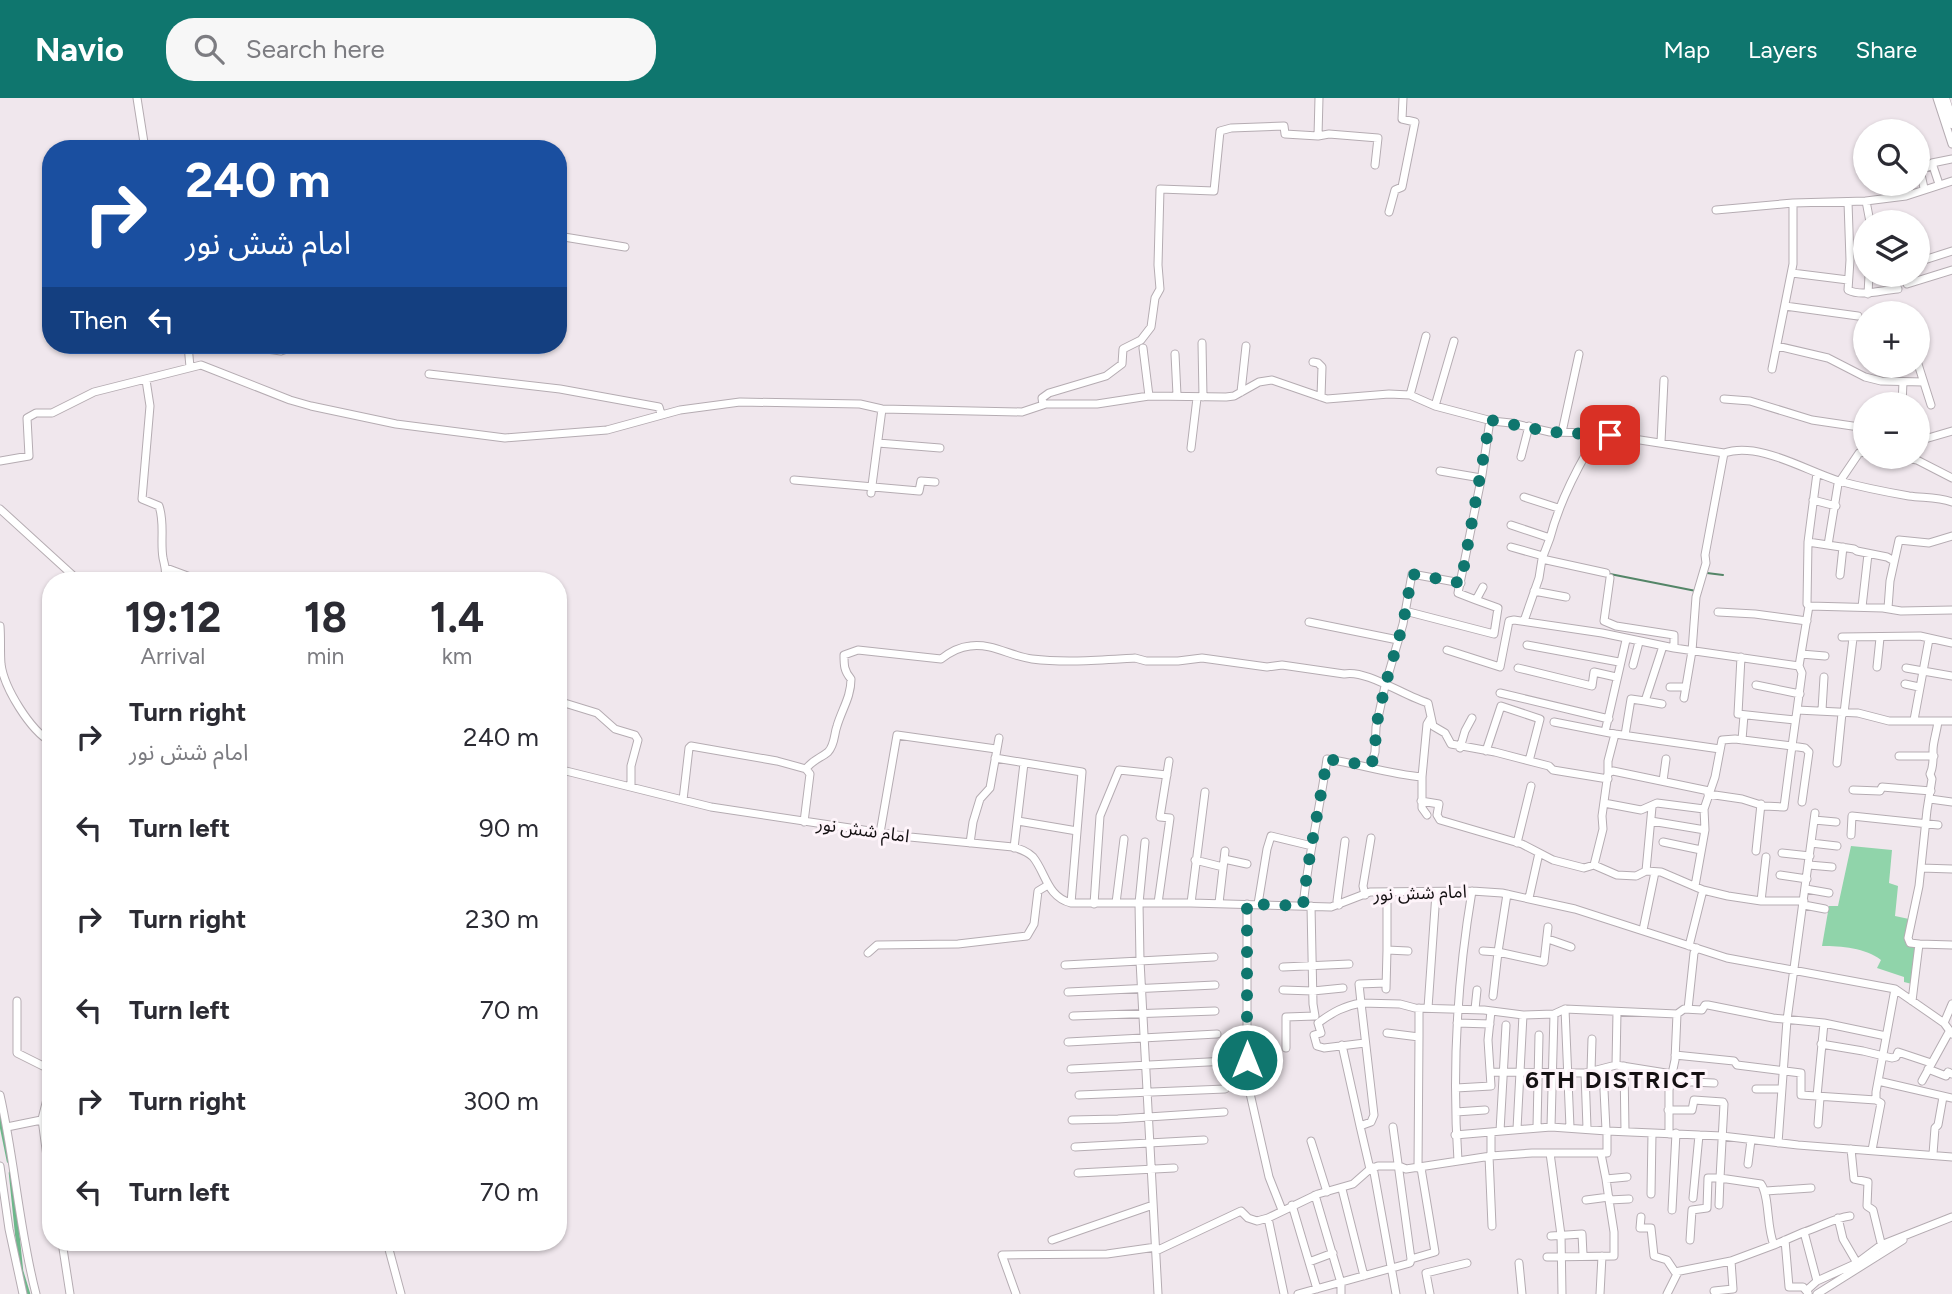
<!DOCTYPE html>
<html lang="en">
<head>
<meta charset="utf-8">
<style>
	:root { --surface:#fff; --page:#f7f7f7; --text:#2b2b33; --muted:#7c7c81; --accent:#0f766e }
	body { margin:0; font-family:Figtree,"Noto Sans Arabic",sans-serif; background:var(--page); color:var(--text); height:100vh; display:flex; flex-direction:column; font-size:26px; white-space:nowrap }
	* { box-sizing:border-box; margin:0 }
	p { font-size:23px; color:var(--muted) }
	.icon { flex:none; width:38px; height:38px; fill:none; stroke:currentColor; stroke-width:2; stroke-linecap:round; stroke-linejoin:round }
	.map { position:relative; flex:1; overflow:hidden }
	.side { position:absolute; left:42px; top:474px; width:525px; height:679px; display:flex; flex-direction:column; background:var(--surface); border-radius:28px; box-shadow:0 2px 5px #0004 }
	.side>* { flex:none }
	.banner { position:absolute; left:42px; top:42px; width:525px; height:214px; border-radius:28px; box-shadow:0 2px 5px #0004; background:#1a4fa0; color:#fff; overflow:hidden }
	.buttons { position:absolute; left:1853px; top:21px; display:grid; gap:14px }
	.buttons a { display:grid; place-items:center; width:77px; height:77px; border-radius:50%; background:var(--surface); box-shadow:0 2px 5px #0004; font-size:35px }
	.pin { position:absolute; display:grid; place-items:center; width:60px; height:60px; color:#fff; margin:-30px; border-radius:14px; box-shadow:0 4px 10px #0006 }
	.me { position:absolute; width:77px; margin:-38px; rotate:0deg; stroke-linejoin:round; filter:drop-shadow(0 0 5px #0008) }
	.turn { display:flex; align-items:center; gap:24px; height:147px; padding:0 28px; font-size:32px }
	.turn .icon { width:91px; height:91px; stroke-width:2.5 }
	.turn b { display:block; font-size:49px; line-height:60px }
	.then { display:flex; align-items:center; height:66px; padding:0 28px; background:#0003; gap:14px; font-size:26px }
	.eta { display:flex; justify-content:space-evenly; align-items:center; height:119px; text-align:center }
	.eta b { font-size:42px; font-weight:700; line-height:49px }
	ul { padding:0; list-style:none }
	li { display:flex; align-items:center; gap:21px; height:91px; padding:0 28px }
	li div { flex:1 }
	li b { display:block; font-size:26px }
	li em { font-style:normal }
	header { display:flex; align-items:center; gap:42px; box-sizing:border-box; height:98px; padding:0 35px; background:var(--accent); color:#fff }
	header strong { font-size:33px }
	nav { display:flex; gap:38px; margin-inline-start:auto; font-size:24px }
	.search { width:490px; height:63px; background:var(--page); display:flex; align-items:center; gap:18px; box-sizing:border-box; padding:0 24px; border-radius:28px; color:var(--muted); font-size:26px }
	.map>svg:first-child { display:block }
</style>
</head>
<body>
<header>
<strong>Navio</strong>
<div class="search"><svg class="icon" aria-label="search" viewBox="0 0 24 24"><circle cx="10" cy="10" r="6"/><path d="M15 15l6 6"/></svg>Search here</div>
<nav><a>Map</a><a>Layers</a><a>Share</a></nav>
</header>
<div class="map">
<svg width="1952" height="1196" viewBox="0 0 1952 1196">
	<rect width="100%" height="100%" fill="#f0e7ed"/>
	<path fill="#90d4aa" d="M 1851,748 L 1892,752 L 1889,785 L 1898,788 L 1895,818 L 1909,821 L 1906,847 L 1916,850 L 1912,886 L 1904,884 L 1904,879 L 1877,870 L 1881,862 C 1866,850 1841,848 1822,848 L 1829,808 L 1838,808 Z"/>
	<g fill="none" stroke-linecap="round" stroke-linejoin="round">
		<path stroke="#538567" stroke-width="2" d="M 1707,475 L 1723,477
			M 1610,476 L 1696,493"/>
		<path stroke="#6db78b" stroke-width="4.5" d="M 0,1019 L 9,1063
			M 11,1075 L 21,1173 L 28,1196"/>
		<defs>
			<path id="minor" d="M 137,0 L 145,51
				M 1319,0 L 1318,38 L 1329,36 L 1378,40 L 1375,67
				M 1937,0 L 1952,46
				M 1939,86 L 1932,65 L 1952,61
				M 1924,90 L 1920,72 L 1933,67
				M 1866,103 L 1870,124
				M 1848,104 L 1850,162 L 1848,192 C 1862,199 1881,192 1898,191
				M 1716,112 L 1793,105 L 1866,103 L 1906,98 L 1952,83
				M 1389,114 L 1395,92 L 1402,89 L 1415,24 L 1402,21 L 1403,0
				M 558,138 L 625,149
				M 1918,164 L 1952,153
				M 1792,175 L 1848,182
				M 1907,186 L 1952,172
				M 1868,196 L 1869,177
				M 1785,208 L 1858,218
				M 1202,245 L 1203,299
				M 188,247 L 190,269
				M 239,247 L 281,253 L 299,247
				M 1777,248 L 1828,260 L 1865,279 L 1881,283 L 1923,284
				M 1143,250 L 1149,298
				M 1175,256 L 1177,297
				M 1313,264 L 1318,265 L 1322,269 L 1321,299
				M 1918,266 L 1931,307
				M 1772,271 L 1793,166 L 1793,105
				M 429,276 L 560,291 L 659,309 L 661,316
				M 146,282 L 150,308 L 142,401 L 159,408 C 165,426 160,442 163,460 C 165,469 167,474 165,483
				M 1241,294 L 1246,248
				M 1410,297 L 1426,238
				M 1724,301 L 1750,303 L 1812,322 L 1866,330
				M 1902,306 L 1903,284
				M 1043,307 L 1042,300 L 1049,295 L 1106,278 L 1122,266 L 1123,251 L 1141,242 L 1151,229 L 1155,200 L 1160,191 L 1158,167 L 1160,91 L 1214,93 L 1220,33 L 1231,30 L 1284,28 L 1285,36 L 1318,38
				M 1435,308 L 1454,243
				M 1562,334 L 1579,256
				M 1918,343 L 1952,333
				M 1661,344 L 1664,282
				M 878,345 L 940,350
				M 1191,350 L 1197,300
				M 1521,359 L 1529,328
				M 1902,359 L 1917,362 L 1952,380
				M 0,363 L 29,358 L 27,320 L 36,315 L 52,315 L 94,294 L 201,267 L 290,302 L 311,308 L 396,326 L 505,340 L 607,332 L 680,312 L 740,304 L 860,306 L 882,311 L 1022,314 L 1046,306 L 1097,306 L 1149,298 L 1226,299 L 1234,298 L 1259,284 L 1272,282 L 1327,301 L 1389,296 L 1410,297 L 1435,308 L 1492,323 L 1511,325 L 1550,334 L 1595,335 L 1724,355 C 1759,343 1806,373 1839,383 C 1861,389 1886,394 1909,398 C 1923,400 1938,399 1952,404
				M 1440,373 L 1481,380
				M 794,382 L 919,393 L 921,383 L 935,384
				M 871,395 L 882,311
				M 1524,399 L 1558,410
				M 1813,402 L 1836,408
				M 0,411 L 79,483
				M 1511,427 L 1550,440 C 1558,409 1571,382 1587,354 L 1591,354 L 1595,335
				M 1550,440 L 1542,461 L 1606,475
				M 1808,444 L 1854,451 L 1857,453 L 1887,459 L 1894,463
				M 1828,447 L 1838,386 L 1859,355 L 1866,354
				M 1511,449 L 1543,458
				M 166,470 L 201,483
				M 1840,477 L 1843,449
				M 1610,480 L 1604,523 L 1616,528 L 1674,537 L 1674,550
				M 1534,493 L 1566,499
				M 1476,502 L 1458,495 L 1482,377 L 1490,322
				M 1809,508 L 1883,510 L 1901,513 L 1952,512
				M 1862,509 L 1868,456
				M 1888,510 L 1890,483 L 1899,442 L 1929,445 L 1952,438
				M 1405,513 L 1494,536 L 1498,510 L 1476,502 L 1483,489
				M 1718,514 L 1755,516 L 1807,523
				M 1524,523 L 1539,480 L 1542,461
				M 1309,524 L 1398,542
				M 0,528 C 1,540 0,554 1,566 C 4,590 30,632 51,644
				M 1842,539 L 1920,538 L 1952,545
				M 1527,547 L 1619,564
				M 1447,552 L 1500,569 L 1509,523 L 1514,522 L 1602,535 L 1674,550 L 1799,568
				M 1801,556 L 1825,558
				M 1741,559 L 1738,616 L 1795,622
				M 1633,567 L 1639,544
				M 1877,569 L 1880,540
				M 1518,570 L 1592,588 L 1594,574 L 1616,579
				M 1906,570 L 1952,578
				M 1905,586 L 1919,589
				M 1756,587 L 1800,596
				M 1670,589 L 1686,589
				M 1500,595 L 1609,621
				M 1684,600 L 1692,553 L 1696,499 L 1706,465 L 1705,457 L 1724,355
				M 558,603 L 597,615 L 615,631 L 635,637 L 638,642 L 631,668 L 631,689
				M 1645,603 L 1662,606
				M 1797,612 L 1802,575 L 1799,568 L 1809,508 L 1807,506 L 1808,444 L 1817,375
				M 1822,612 L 1824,579
				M 1844,615 L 1853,540
				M 1914,622 L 1929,541
				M 1554,624 L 1615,636 L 1720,651
				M 1605,634 L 1626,542
				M 1625,637 L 1631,601 L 1645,603 L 1663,548
				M 1742,642 L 1744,617
				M 1460,650 L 1465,633 L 1472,620
				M 1486,653 L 1501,608 L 1540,621 L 1529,663
				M 1899,658 L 1934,658
				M 995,660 L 1082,674 L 1071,805
				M 1837,665 L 1842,615
				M 1371,668 L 1375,654 L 1376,629 L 1385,588 L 1403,526 L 1412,476 L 1461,485
				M 558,671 L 711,709 L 910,739 L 1013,749 C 1020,751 1027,753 1033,759 C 1046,775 1047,799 1071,805 L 1191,805 L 1331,809 L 1370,794 L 1472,793 L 1502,795 L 1575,811 L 1727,860 L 1895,891 L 1944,925 L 1952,936
				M 1608,675 L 1608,663 L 1615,636
				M 1422,679 L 1427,626 L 1430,621
				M 1663,683 L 1666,661
				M 1853,692 L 1880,693 L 1882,689 L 1931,693
				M 1708,696 L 1742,701 L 1764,708 L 1784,709 L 1792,648 L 1805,650 L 1809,654 L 1802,704
				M 1930,701 L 1952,704
				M 683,702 L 689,650 L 691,648 L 777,663 L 806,671
				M 1421,703 L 1439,706 L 1437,717 L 1440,722 L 1522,746 L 1553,762 L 1584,770 L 1594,767 L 1617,777 L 1636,778 L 1646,773 L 1661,774 L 1703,792 L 1728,798 L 1761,803 L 1804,803
				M 1604,705 L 1641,712 L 1657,705 L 1704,711
				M 1814,722 L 1836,724
				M 1018,723 L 1077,733
				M 1651,723 L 1705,732
				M 804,724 L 810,676 L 806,671 C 812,662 821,660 828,654 C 835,647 834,636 837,628 C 842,611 851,599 851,581 C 844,573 844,567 844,557 L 858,552 L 941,561 C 950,554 959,549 970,548 C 992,545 1010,558 1032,561 C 1066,565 1101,562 1135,560 L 1146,563 L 1178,563 L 1202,560 L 1267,569 L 1282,567 L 1344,576 C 1366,571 1404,598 1428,605 L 1433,628 L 1445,635 L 1451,646 L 1495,654 L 1549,668 L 1553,672 L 1608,681
				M 880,735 L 897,637 L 996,651
				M 1851,737 L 1852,718 L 1938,727
				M 1145,744 L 1139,805 L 1140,863 L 1158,1196
				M 1663,744 L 1701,752
				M 970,745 L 973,724 L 980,701 L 990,690 L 999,640
				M 1517,745 L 1531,688
				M 1811,745 L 1837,748
				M 1014,750 L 1024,665
				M 1756,753 L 1761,706
				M 1782,755 L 1810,758
				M 1224,761 L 1247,766
				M 1195,762 L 1223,769
				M 1594,767 L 1603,731 L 1602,718 L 1608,675 L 1613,673 L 1709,693
				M 1809,767 L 1832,769
				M 1921,770 L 1952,771
				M 1646,773 L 1652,709
				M 1780,777 L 1807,781
				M 1695,788 L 1705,732 L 1704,711 L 1715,679 L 1722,642 L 1735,641 L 1792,648 L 1797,612 L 1858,615 L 1889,623 L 1952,623
				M 1806,791 L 1829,795
				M 1387,794 L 1387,852 L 1408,853
				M 1365,797 L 1363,788 L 1371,740
				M 1529,800 L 1539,755
				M 1761,803 L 1766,759
				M 1116,805 L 1124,741
				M 1158,805 L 1170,720 L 1160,719 L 1169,663
				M 1191,805 L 1205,694
				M 1219,805 L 1225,753
				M 1094,806 L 1100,718 L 1119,672 L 1167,677
				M 1247,806 L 1247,982 L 1269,1079 L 1282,1112
				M 1258,806 L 1267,751 L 1271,738 L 1312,748
				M 1339,807 L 1337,803 L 1345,743
				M 1804,807 L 1825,811
				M 1303,808 C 1308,759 1320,710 1327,661 C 1359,666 1390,676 1422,679 L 1422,710 L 1427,717
				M 1643,832 L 1655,774
				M 1548,841 L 1571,849
				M 1919,846 L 1952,847
				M 1689,848 L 1703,792
				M 1483,853 L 1498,854 L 1507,796
				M 868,855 L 877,847 L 958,846 L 1027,838 L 1034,826 L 1038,793 L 1048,787
				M 1065,867 L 1214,859
				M 1283,869 L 1349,866
				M 1386,885 L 1359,886 L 1361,905 L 1400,906 L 1415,910 L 1484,912 L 1523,917 L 1554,916 L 1565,911 L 1570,1029
				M 1386,891 L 1387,852
				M 1283,892 L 1313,893 L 1343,890
				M 1068,894 L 1215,887
				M 1493,898 L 1498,854 L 1544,864 L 1548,829
				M 17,903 L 17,955 L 51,972
				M 1912,903 L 1919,846 L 1910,845 L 1908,840 L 1919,788 L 1927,712 L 1932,681 L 1930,676 C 1934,668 1933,661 1933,652 C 1933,644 1937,633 1938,623
				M 1428,910 L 1436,795
				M 1475,911 L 1477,892
				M 1565,911 L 1677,916 L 1684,911 L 1702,912 L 1705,907 L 1708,907 L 1773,920 L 1824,925 L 1886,938
				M 1688,911 L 1694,855 L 1697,850
				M 1073,918 L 1215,913
				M 1457,925 L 1490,926
				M 1944,925 L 1952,906
				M 1387,935 L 1419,939 L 1419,910
				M 1068,944 L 1217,936
				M 1365,945 L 1324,950 L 1317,948 L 1314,937 L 1321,935 L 1318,925 C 1333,914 1344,908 1361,905 L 1374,1017 L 1371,1024 L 1360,1028 L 1370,1071
				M 1821,946 L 1863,953 L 1892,960 L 1896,959 L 1898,954 L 1931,965
				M 1342,947 L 1360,1028
				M 1286,950 L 1286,919 L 1315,918 L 1313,906 L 1311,808
				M 1675,957 L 1734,963 L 1737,967 L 1801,975 L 1801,997 L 1876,1002
				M 1616,967 L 1617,914
				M 1624,968 L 1625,1033
				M 1071,971 L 1247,962
				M 1928,971 L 1946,978 L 1948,974 L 1952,976
				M 1603,972 L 1606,1032
				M 1591,973 L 1592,941
				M 1491,974 L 1585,975 L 1616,967 L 1672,976 L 1669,992 L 1669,1036
				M 1585,975 L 1587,1030
				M 1672,976 L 1675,962 L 1677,916
				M 1671,983 L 1714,985
				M 1878,983 L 1952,1000
				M 1922,983 L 1949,934
				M 51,985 L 42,1021 L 51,1089
				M 1456,990 L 1491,988 L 1488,942 L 1491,913
				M 1756,991 L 1781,991
				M 0,997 C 15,1063 19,1131 36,1196
				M 1079,997 L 1225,991
				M 1668,1012 L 1692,1012 L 1694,1002 L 1723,1004 L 1724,1006 L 1720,1080 L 1708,1080 L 1707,1110 L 1692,1112 L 1690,1142
				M 1456,1014 L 1485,1012
				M 1072,1022 L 1118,1021 L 1224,1014
				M 1818,1026 L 1820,1000 L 1817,998 L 1824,925
				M 7,1029 L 51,1020
				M 1393,1029 L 1411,1161
				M 1537,1029 L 1539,937
				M 1551,1029 L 1554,916
				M 1517,1031 L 1523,917
				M 1500,1033 L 1506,927
				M 1491,1034 L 1491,1058
				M 1455,1037 L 1551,1029 L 1607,1033
				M 1311,1043 L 1327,1094
				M 1778,1045 L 1787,922 L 1815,715
				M 1075,1049 L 1204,1042
				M 1851,1051 L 1854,1081 L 1868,1084 L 1867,1108 L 1873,1112 L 1882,1149
				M 1872,1052 L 1881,1005 L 1876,1002 L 1876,994 L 1895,891
				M 1550,1055 L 1561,1137 L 1562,1196
				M 1601,1056 L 1606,1081 L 1627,1079
				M 1933,1056 L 1935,1030 L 1938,1027 L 1943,999
				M 1489,1058 L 1492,1128
				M 1458,1063 C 1452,973 1457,882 1472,793
				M 1748,1066 L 1751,1042
				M 0,1068 L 9,1131 L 23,1196
				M 1373,1069 L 1396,1196
				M 1418,1070 L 1419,939
				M 1078,1075 L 1174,1070
				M 1606,1081 L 1609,1102 L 1629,1101
				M 1342,1091 L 1364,1178
				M 1766,1093 L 1811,1090
				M 1651,1096 L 1652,1035
				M 1315,1097 L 1341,1185 L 1341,1196
				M 1693,1100 L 1699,1037
				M 1586,1102 L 1609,1099
				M 1292,1107 L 1317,1191
				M 1719,1107 L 1720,1080 L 1761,1086 C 1770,1099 1766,1128 1774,1147 L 1804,1134
				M 1672,1112 L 1676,1035
				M 1641,1119 L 1640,1130 L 1651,1130 L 1654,1158 L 1667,1162 L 1675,1174 L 1731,1163 L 1774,1147
				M 1268,1120 L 1284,1196
				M 1838,1120 L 1843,1141 L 1857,1165
				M 1551,1138 L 1582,1136 L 1583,1157
				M 1052,1142 L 1153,1107
				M 1785,1142 L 1789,1189 L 1803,1189 L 1808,1195
				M 62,1144 L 70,1196
				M 387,1144 L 401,1196
				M 1156,1153 L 1241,1113 L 1248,1120 L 1257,1123 L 1268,1120 L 1318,1096 L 1353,1086 L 1370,1071 L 1378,1068 L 1399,1068 L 1406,1071 L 1491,1058 L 1532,1055 L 1607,1055 L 1607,1033 L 1722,1038 L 1798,1047 L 1952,1059
				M 1547,1159 L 1614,1158 L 1614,1134 L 1609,1102
				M 1309,1164 L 1333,1155
				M 1519,1165 L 1522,1196
				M 1817,1183 L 1804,1134 C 1820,1129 1834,1120 1850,1118
				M 1807,1192 L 1817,1183 L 1857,1165 L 1881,1147 L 1952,1119
				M 1714,1193 L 1733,1191 L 1731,1163
				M 1016,1196 L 1002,1157 L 1107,1156 L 1156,1149
				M 1298,1196 L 1410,1165 L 1411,1161 L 1435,1154 L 1421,1070
				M 1430,1196 L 1426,1175 L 1467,1165
				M 1600,1196 L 1602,1158
				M 1667,1196 L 1678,1174
				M 1817,1196 L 1903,1142"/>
			<path id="highway" d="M 1944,0 L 1952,25"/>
		</defs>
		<use href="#minor" stroke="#b5acb2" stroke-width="9"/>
		<use href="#highway" stroke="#b5acb2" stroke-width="11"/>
		<use href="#minor" stroke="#fff" stroke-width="7"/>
		<use href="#highway" stroke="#fff" stroke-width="10"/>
	</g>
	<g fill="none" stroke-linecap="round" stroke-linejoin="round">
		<path stroke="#0f766e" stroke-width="12" stroke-dasharray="0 21.6" d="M 1247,962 L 1247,806 L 1303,808 C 1308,759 1319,710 1327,661 L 1371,668 L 1375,654 L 1376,629 L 1385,588 L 1403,526 L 1412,476 L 1461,485 L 1490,322 L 1550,334 L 1610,337"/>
	</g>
	<g text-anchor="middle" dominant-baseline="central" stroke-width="6" stroke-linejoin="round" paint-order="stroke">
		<g font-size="18" fill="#151113" stroke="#fef4fa">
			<text transform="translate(863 732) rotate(8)">امام شش نور</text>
			<text transform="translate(1420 795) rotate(-2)">امام شش نور</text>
		</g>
		<g font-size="24" font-weight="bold" letter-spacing="2" fill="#151113" stroke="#fef4fa">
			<text x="1616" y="981">6TH DISTRICT</text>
		</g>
	</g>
</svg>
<div class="buttons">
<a><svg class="icon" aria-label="search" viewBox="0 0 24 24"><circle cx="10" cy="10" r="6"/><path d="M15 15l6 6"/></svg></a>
<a><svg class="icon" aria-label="layers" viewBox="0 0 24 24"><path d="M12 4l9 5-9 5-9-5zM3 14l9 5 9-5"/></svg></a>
<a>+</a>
<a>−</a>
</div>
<div class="pin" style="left:1610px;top:337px;background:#d93025"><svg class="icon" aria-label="arrive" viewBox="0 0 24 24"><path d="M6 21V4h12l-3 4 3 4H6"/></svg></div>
<svg class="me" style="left:1247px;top:962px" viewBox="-20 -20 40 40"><circle r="17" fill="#0f766e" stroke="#fff" stroke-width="3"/><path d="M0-11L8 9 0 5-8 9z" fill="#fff"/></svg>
<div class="banner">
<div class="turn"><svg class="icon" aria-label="right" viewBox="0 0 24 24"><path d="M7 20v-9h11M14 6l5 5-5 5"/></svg><div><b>240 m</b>امام شش نور</div></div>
<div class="then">Then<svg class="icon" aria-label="left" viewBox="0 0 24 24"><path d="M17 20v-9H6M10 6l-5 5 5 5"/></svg></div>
</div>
<section class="side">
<div class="eta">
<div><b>19:12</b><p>Arrival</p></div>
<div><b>18</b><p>min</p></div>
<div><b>1.4</b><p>km</p></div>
</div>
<ul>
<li><svg class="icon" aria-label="right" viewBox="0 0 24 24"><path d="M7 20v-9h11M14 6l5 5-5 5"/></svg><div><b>Turn right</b><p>امام شش نور</p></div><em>240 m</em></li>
<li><svg class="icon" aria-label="left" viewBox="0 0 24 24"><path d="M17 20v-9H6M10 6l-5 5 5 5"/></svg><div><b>Turn left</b></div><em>90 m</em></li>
<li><svg class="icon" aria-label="right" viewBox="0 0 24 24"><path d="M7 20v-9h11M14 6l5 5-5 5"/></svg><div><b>Turn right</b></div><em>230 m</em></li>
<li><svg class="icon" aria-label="left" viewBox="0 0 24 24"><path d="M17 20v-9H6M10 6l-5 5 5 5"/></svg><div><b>Turn left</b></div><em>70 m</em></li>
<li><svg class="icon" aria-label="right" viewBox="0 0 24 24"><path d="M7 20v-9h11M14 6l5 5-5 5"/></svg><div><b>Turn right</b></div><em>300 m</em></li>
<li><svg class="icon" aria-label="left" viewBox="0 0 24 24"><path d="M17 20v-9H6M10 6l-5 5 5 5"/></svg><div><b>Turn left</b></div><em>70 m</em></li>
</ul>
</section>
</div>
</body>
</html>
